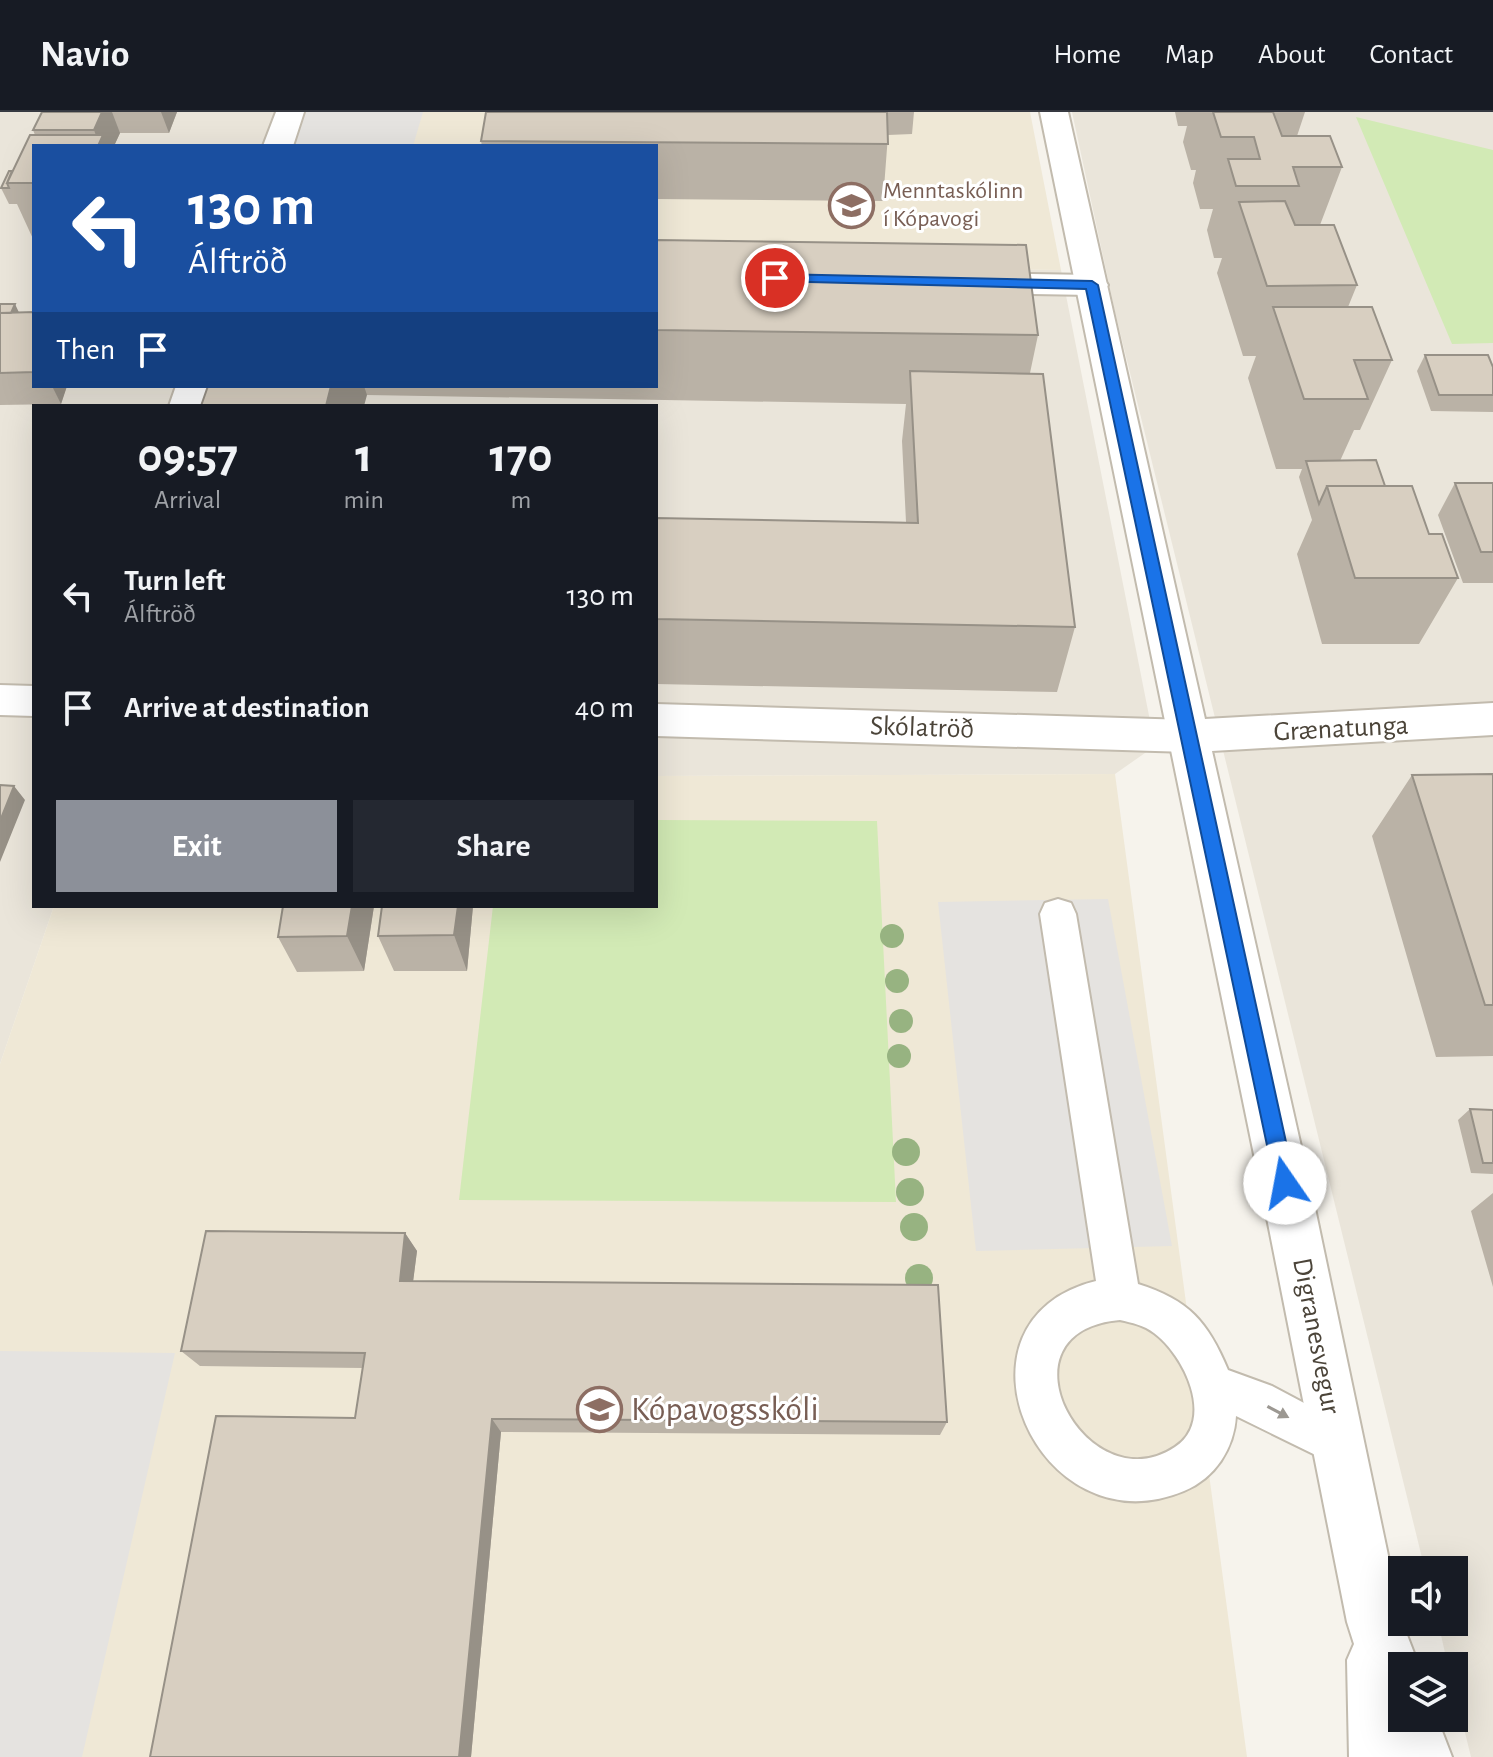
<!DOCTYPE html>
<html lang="en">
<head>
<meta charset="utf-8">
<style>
	:root { --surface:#171b24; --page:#242831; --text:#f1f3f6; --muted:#9ea1a6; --line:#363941; --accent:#8c9099 }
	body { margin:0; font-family:"Alegreya Sans",sans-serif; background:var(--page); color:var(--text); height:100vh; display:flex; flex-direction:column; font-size:30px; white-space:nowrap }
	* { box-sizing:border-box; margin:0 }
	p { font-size:26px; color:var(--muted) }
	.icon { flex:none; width:44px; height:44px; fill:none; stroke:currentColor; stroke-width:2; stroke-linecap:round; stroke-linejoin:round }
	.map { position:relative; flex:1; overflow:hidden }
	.panel { position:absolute; left:32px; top:292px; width:626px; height:504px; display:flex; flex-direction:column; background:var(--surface); border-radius:0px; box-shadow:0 8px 32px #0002 }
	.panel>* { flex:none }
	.top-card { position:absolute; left:32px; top:32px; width:626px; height:244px; border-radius:0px; box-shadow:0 8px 32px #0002; background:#1a4fa0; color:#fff; overflow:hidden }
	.fabs { position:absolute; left:1388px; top:1444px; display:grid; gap:16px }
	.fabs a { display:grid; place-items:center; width:80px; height:80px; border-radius:0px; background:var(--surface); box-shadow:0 8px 32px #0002; font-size:40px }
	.pin { position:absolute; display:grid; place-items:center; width:68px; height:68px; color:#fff; margin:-34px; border:4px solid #fff; border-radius:50%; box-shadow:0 2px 8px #0007 }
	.me { position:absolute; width:88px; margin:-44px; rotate:348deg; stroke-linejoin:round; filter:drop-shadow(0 0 6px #0008) }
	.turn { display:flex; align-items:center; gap:28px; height:168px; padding:0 24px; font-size:36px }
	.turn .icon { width:104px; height:104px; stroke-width:2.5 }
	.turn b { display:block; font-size:56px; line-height:68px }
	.then { display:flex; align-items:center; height:76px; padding:0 24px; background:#0003; gap:16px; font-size:30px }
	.eta { display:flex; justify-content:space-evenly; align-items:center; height:136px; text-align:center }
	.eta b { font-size:48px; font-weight:700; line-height:56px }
	.action { display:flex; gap:16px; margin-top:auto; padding:16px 24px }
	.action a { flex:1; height:92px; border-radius:0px; background:var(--accent); color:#fff; font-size:32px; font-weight:700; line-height:92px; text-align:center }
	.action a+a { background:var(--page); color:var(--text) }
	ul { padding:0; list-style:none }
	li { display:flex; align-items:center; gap:24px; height:112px; padding:0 24px }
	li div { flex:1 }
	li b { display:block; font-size:30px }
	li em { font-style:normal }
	header { display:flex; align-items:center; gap:48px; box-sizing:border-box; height:112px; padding:0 40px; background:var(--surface); border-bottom:2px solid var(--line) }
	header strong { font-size:38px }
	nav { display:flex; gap:44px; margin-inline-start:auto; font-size:28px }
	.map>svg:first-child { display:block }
</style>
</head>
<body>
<header>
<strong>Navio</strong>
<nav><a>Home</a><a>Map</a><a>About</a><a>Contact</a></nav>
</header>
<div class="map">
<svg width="1493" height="1645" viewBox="0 0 1493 1645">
	<rect width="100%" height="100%" fill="#f6f3ec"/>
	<path fill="#eae5da" d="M 0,0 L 300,0 L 287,34 L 34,34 L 34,274 L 656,274 L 656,153 L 1061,158 L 1155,634 L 1115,662 L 656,664 L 656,294 L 34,294 L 34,794 L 54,794 L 0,952 Z
		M 1072,0 L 1493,0 L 1493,1645 L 1471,1645 L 1454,1576 L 1454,1554 L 1448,1554 L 1438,1510 L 1454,1510 L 1454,1458 L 1425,1458 L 1115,200 Z"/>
	<path fill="#efe8d6" d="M 300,0 L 1030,0 L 1061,158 L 656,153 L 656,34 L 287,34 Z
		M 1115,662 L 1247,1645 L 0,1645 L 0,952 L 54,794 L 656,794 L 656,664 Z"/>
	<path fill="#d2eab5" d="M 1356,5 L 1493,38 L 1493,231 L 1452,232 Z
		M 656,708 L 877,709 L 896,1090 L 459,1088 L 493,794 L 656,794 Z"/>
	<path fill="#e5e3e0" d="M 306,0 L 423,0 L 413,34 L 294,34 Z
		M 1108,787 L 1172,1134 L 976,1139 L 938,790 Z
		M 0,1239 L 175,1241 L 82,1645 L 0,1645 Z"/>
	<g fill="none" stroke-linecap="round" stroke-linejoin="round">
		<defs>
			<path id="service" d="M 1058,787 L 1071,791 L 1076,802 L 1138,1172 C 1189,1188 1208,1210 1228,1258 L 1272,1274 L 1353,1317 L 1360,1332 L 1353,1347 L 1338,1354 L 1236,1304 C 1234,1337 1215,1366 1184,1379 C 1038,1440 937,1208 1096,1169 L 1040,802 L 1045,791 ZM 1120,1208 C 1132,1211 1144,1213 1154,1221 C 1184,1243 1216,1308 1175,1335 C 1087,1394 991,1219 1120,1208 Z"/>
			<path id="pedestrian" d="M 656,592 L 1188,608 L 1202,613 L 1208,624 L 1202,635 L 1188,640 L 656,624 Z"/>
			<path id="minor" d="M 276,0 L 304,0 L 293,34 L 263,34 Z
				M 970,161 L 1092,163 L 1103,166 L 1108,173 L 1103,180 L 1092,183 L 970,181 L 959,178 L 954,171 L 959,164 Z
				M 176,274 L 210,274 L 203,294 L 169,294 Z
				M 0,573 L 34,574 L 34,604 L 0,603 Z"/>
			<path id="tertiary" d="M 1040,0 L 1068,0 L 1205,607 L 1493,591 L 1493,623 L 1212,639 L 1316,1101 L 1402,1510 L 1419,1554 L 1402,1554 L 1402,1606 L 1437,1606 L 1452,1645 L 1349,1645 L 1347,1548 L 1354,1532 L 1347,1510 L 1266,1101 Z"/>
		</defs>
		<use href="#service" stroke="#c2bbae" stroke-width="4"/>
		<use href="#pedestrian" stroke="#c2bbae" stroke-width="4"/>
		<use href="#minor" stroke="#c2bbae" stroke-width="4"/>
		<use href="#tertiary" stroke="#c2bbae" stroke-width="4"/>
		<use href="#service" fill="#fff" fill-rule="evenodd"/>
		<use href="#pedestrian" fill="#fff" fill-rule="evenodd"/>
		<use href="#minor" fill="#fff" fill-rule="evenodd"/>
		<use href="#tertiary" fill="#fff" fill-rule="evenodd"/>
	</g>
	<g fill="#97b381">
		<circle cx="892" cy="824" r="12"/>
		<circle cx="897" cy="869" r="12"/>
		<circle cx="901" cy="909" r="12"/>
		<circle cx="899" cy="944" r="12"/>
		<circle cx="906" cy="1040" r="14"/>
		<circle cx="910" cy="1080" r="14"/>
		<circle cx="914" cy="1115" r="14"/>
		<circle cx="919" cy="1166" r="14"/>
	</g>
	<path fill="#bab2a6" d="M 42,0 L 177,0 L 169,21 L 120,21 L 114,34 L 34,34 L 34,129 L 17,92 L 9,92 L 1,76 L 35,23 L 33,18 Z
		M 486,0 L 914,0 L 912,22 L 888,23 L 883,89 L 656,87 L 656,34 L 482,34 L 481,29 Z
		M 1175,0 L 1305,0 L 1297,24 L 1342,55 L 1320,113 L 1357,173 L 1348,195 L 1392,248 L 1360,318 L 1354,318 L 1340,349 L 1385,374 L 1429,422 L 1458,466 L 1419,532 L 1322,532 L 1297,442 L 1312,408 L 1299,365 L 1302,357 L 1276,357 L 1248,266 L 1256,244 L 1243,244 L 1217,161 L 1222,146 L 1214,146 L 1207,118 L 1213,97 L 1200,97 L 1193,71 L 1196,58 L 1191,58 L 1183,30 L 1187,14 L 1178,14 Z
		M 656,128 L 1038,223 L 1030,261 L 1075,515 L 1057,580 L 656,572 L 656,406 L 906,410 L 902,329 L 906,292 L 367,283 L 208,274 L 656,274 Z
		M 0,192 L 19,201 L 34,200 L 34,274 L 67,274 L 61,292 L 0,293 Z
		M 1425,243 L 1493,255 L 1493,300 L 1431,299 L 1417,259 Z
		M 1455,371 L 1493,371 L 1493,471 L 1463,471 L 1438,403 Z
		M 1493,662 L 1493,944 L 1436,945 L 1372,724 L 1412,663 Z
		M 283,794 L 374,794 L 364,859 L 297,860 L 278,825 Z
		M 473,794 L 467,859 L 394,859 L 378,824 Z
		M 1470,997 L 1493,998 L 1493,1062 L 1471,1061 L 1458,1008 Z
		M 1493,1081 L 1493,1175 L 1471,1099 Z
		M 405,1121 L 417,1139 L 413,1169 L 947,1310 L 940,1323 L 501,1320 L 471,1645 L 150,1645 L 355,1306 L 363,1256 L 200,1254 L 181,1239 Z"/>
	<path fill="#979187" d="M 102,0 L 112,0 L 120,21 L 114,34 L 98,34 L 99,32 L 94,18 Z
		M 161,0 L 177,0 L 169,21 Z
		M 15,192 L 23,209 L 8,207 Z
		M 52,274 L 67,274 L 61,292 Z
		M 331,274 L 364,274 L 367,283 L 364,294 L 326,294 Z
		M 14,674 L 25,688 L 0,750 L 0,709 Z
		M 352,794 L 374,794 L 364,859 L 347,824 Z
		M 458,794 L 473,794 L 467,859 L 454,823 Z
		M 405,1121 L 417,1139 L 411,1186 L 400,1169 Z
		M 492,1307 L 501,1320 L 471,1645 L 459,1645 Z"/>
	<path fill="#d8cfc1" stroke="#979187" stroke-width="2" d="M 42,0 L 102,0 L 94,18 L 33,18 Z
		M 486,0 L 887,0 L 888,32 L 481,29 Z
		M 1213,0 L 1273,0 L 1282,24 L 1330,24 L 1342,55 L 1293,55 L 1299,74 L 1236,74 L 1228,47 L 1260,47 L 1254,25 L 1221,25 Z
		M 30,23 L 103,23 L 98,34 L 34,34 L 34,71 L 7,71 Z
		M 9,59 L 12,59 L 7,71 L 9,76 L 1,76 Z
		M 1285,89 L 1295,113 L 1334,113 L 1357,173 L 1267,174 L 1239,90 Z
		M 656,128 L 1026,133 L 1038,223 L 656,218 Z
		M 0,192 L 15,192 L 11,201 L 0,201 Z
		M 1273,195 L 1372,195 L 1392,248 L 1354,248 L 1368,287 L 1304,287 Z
		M 34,200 L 34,260 L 0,261 L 0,201 Z
		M 1425,243 L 1488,243 L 1493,255 L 1493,283 L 1439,283 Z
		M 910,259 L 1043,262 L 1075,515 L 656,507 L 656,406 L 918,411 Z
		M 208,274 L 331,274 L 326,294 L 201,294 Z
		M 1376,348 L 1385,374 L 1327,374 L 1319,392 L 1306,349 Z
		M 1455,371 L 1493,371 L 1493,440 L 1481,440 Z
		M 1327,374 L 1412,374 L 1429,422 L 1442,422 L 1458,466 L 1355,466 Z
		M 1493,662 L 1493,893 L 1485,893 L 1412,663 Z
		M 0,673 L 14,674 L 0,709 Z
		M 283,794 L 352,794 L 347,824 L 278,825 Z
		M 382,794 L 458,794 L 454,823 L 378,824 Z
		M 1470,997 L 1493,998 L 1493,1051 L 1483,1051 Z
		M 206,1119 L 405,1121 L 400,1169 L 938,1173 L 947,1310 L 492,1307 L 459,1645 L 150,1645 L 216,1304 L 355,1306 L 365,1241 L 181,1239 Z"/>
	<defs><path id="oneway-solid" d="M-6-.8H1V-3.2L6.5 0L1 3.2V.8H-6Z" transform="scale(2)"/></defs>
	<use fill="#9c9892" href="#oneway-solid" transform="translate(1278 1300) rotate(28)"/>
	<path fill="#1a73e8" stroke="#114b97" stroke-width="2" d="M 775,162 L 1092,169 L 1098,173 L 1295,1071 L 1292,1078 L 1285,1080 L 1277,1078 L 1275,1071 L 1086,177 L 770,169 L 770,163 Z"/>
	<defs>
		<symbol id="university-ring" viewBox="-11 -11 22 22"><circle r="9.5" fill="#fff" stroke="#8d6e63" stroke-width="1.5"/><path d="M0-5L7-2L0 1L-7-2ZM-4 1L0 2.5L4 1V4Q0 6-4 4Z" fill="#8d6e63"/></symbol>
		<symbol id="school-ring" viewBox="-11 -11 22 22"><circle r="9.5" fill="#fff" stroke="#8d6e63" stroke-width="1.5"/><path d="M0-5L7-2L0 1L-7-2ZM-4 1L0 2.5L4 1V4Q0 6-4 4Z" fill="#8d6e63"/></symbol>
	</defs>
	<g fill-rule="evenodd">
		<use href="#university-ring" x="826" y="68" width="51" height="51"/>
		<use href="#school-ring" x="574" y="1272" width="51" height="51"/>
	</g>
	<g text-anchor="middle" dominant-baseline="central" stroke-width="6" stroke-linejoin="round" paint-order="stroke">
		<g font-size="24" fill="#785e54" stroke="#fff" text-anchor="start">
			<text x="883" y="79">Menntaskólinn<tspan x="883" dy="28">í Kópavogi</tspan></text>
		</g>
		<g font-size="28" fill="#4b4439" stroke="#fff">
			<text transform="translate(922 616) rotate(2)">Skólatröð</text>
			<text transform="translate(1341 617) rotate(-3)">Grænatunga</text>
			<text transform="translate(1316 1224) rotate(79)">Digranesvegur</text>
		</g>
		<g font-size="34" fill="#785e54" stroke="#fff" text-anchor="start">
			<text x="631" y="1298">Kópavogsskóli</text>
		</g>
	</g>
</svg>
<div class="fabs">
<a><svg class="icon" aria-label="sound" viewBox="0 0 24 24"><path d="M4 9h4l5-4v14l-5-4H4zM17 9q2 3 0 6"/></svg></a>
<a><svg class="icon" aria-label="layers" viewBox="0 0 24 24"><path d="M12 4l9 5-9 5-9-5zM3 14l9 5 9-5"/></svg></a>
</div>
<div class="pin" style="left:775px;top:166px;background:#d93025"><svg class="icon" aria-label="arrive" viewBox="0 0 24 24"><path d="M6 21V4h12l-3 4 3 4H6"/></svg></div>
<svg class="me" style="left:1285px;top:1071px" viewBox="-20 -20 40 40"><circle r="19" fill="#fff"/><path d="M0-13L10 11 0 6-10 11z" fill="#1a73e8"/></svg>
<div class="top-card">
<div class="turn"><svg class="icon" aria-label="left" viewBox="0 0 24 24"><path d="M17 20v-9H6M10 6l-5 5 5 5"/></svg><div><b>130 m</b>Álftröð</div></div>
<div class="then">Then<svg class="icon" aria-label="arrive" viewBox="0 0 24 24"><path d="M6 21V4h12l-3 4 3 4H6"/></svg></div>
</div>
<section class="panel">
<div class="eta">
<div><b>09:57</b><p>Arrival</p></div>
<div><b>1</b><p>min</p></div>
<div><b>170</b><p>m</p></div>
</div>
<ul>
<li><svg class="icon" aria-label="left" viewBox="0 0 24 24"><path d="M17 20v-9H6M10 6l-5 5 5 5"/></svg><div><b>Turn left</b><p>Álftröð</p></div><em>130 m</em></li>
<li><svg class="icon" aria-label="arrive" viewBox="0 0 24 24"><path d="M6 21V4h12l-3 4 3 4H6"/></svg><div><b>Arrive at destination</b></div><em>40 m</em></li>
</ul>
<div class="action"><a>Exit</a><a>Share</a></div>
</section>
</div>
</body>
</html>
